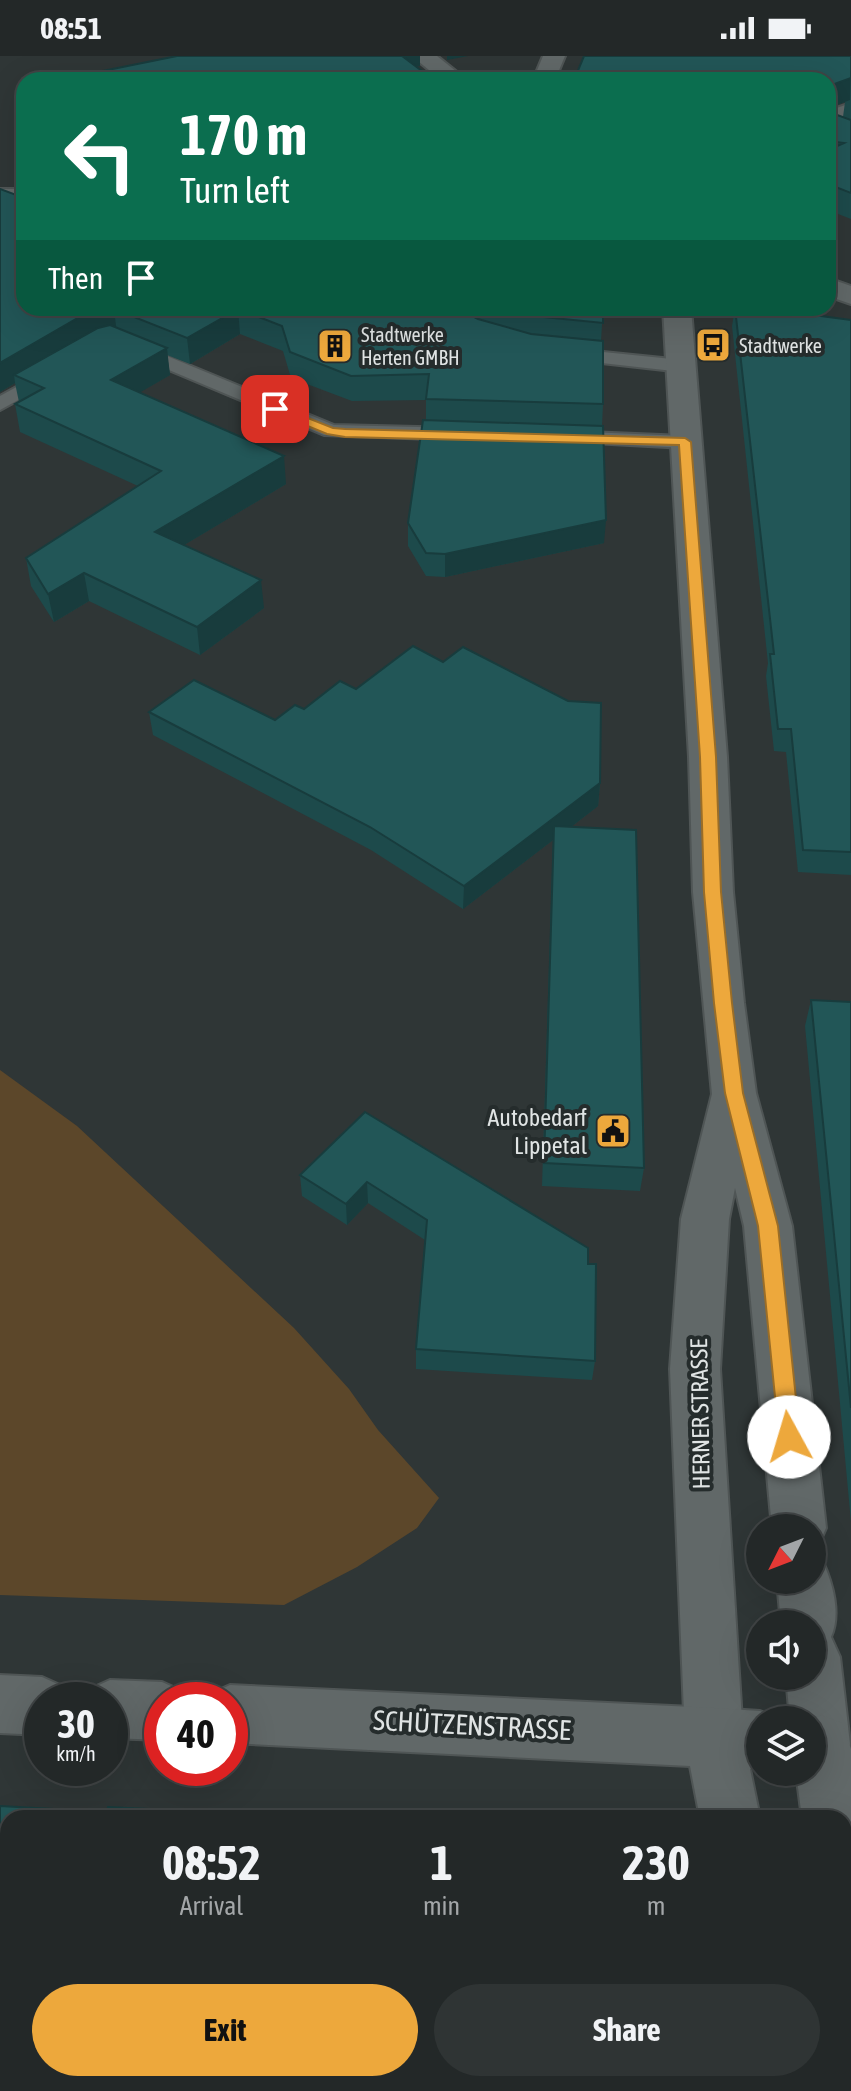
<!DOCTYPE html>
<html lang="en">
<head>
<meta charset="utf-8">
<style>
	:root { --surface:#232828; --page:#2f3434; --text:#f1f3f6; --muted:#a3a6a8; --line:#404445; --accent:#eda83c }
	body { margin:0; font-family:"Asap Condensed",sans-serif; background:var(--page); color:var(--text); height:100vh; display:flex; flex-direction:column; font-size:30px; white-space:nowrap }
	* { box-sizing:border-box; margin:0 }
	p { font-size:26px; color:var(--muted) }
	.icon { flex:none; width:44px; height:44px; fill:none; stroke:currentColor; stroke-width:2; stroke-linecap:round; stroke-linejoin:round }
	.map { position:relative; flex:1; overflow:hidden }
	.sheet { position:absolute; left:0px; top:1754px; width:852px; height:282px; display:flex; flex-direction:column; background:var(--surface); border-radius:24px 24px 0 0; box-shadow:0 8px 32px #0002,0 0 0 2px var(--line) }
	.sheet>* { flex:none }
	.hud { position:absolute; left:16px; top:16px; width:820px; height:244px; border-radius:24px; box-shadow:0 8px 32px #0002,0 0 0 2px var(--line); background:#0b6e4f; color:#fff; overflow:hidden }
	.needle { width:52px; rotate:228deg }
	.fabs { position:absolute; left:746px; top:1458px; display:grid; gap:16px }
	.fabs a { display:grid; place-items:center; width:80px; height:80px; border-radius:50%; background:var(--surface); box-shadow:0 8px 32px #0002,0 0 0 2px var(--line); font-size:40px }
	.speed { position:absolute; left:24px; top:1626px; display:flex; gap:16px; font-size:40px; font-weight:700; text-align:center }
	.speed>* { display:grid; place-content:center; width:104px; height:104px; border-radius:50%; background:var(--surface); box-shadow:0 8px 32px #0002,0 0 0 2px var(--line); line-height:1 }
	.speed small { font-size:20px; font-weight:400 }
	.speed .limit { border:12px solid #d22; background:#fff; color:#111 }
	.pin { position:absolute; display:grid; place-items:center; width:68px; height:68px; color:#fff; margin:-34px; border-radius:16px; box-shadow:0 4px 12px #0006 }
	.me { position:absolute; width:88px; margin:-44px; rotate:354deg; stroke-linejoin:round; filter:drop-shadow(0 0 6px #0008) }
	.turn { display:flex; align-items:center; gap:28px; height:168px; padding:0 32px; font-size:36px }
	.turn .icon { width:104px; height:104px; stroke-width:2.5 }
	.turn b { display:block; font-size:56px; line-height:68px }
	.then { display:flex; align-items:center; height:76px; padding:0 32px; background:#0003; gap:16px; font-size:30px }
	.eta { display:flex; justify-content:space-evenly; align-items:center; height:136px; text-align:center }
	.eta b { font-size:48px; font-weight:700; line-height:56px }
	.cta { display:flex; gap:16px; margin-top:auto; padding:16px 32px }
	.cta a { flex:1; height:92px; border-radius:48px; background:var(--accent); color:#111; font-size:32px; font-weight:700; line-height:92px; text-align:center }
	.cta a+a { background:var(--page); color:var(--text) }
	.status { display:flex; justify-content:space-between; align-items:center; height:56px; padding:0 40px; background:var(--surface); direction:ltr }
	.status svg { height:22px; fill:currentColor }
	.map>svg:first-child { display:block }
</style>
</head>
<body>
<div class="status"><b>08:51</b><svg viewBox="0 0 49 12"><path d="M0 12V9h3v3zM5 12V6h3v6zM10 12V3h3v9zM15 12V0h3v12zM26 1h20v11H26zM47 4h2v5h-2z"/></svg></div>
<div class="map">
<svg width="851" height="2035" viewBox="0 0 851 2035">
	<rect width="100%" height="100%" fill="#2f3636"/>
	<path fill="#5c472a" d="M 0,1014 L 77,1070 L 294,1272 L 349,1333 L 378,1374 L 439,1442 L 417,1472 L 357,1511 L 284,1549 L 0,1539 Z"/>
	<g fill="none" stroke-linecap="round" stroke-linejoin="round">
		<defs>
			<path id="service" d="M 0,133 L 24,133 L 24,143 L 0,143 Z
				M 133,286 L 334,369 L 460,372 L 470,378 L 460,384 L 324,379 L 126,296 L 123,292 L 126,288 Z
				M 564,292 L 682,304 L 692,310 L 682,316 L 557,302 L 554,298 L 557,294 Z
				M 53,311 L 63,317 L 60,321 L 0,354 L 0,340 Z
				M 563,375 L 685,380 L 695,386 L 685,392 L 556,385 L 553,381 L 556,377 Z"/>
			<path id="minor" d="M 543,0 L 565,0 L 555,24 L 533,24 Z
				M 851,47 L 851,63 L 828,71 L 828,55 Z
				M 828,222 L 851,230 L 851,248 L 828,240 Z"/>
			<path id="tertiary" d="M 412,0 L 437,0 L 467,24 L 441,24 Z
				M 663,252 L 691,252 L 727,701 L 733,836 L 744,947 L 756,1037 L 792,1170 L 826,1472 L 818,1490 L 812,1492 L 812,1472 L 772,1472 L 744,1170 L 735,1132 L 729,1163 L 720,1313 L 743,1681 L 735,1702 L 714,1710 L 693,1702 L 685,1681 L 670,1313 L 681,1163 L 712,1038 L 693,836 L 689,701 Z
				M 812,1501 L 823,1506 C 833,1528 841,1558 831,1581 L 840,1601 L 850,1688 L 842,1709 L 821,1717 L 812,1713 L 812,1664 L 790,1664 L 786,1620 L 812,1620 L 812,1568 L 781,1568 L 777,1524 L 812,1524 Z"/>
			<path id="secondary" d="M 0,1619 L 42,1621 L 62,1630 L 68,1644 L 42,1644 L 42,1679 L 0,1677 Z
				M 110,1624 L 162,1626 L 182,1635 L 186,1644 L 162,1644 L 162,1684 L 110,1682 L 110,1644 L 85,1644 L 90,1633 Z
				M 230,1629 L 714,1652 L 760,1655 L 781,1664 L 760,1664 L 760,1713 L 750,1713 L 760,1762 L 700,1762 L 690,1710 L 230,1687 L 230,1644 L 207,1644 L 210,1638 Z
				M 821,1659 L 842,1667 L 851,1693 L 851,1784 L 844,1787 L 844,1762 L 802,1762 L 796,1716 L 812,1716 L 812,1664 L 809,1664 Z
				M 844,1809 L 851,1812 L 851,1917 L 844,1914 Z
				M 739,2028 L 805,2028 L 806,2035 L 740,2035 Z"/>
		</defs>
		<use href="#service" stroke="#4f5555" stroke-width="4"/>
		<use href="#minor" stroke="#4f5555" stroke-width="4"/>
		<use href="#tertiary" stroke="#4f5555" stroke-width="4"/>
		<use href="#secondary" stroke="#4f5555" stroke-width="4"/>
		<use href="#service" fill="#616868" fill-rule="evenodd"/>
		<use href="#minor" fill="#616868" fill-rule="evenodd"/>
		<use href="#tertiary" fill="#616868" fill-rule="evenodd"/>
		<use href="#secondary" fill="#616868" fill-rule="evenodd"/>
	</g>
	<path fill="#1d4a4b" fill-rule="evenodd" d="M 851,0 L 851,163 L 828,154 L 828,24 ZM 850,44 L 845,46 L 843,61 L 829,56 L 829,52 Z
		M 16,139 L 24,252 L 603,252 L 601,285 L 603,348 L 602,370 L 604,487 L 445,521 L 426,520 L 408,490 L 408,467 L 426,365 L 426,344 L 352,345 L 291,322 L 283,295 L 240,278 L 190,308 L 167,299 L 170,319 L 140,336 L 286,428 L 184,489 L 264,552 L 200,599 L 89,545 L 54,566 L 31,530 L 26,502 L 138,430 L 20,376 L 15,348 L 19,346 L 15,327 L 0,336 Z
		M 735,252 L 761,252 L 851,264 L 851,819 L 798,816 L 786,696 L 774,695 L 766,620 L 768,607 L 732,270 Z
		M 356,633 L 600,727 L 598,750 L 571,771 L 644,1112 L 640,1135 L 542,1130 L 553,784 L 463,853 L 371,794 L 153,679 L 149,656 L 275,664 Z
		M 811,944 L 851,946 L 851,1466 L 805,970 Z
		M 365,1056 L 588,1208 L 595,1305 L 592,1324 L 416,1313 L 416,1293 L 425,1184 L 368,1147 L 347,1169 L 302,1140 L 300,1119 Z
		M 0,1750 L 107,1756 L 168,1754 L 171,1762 L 8,1762 L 8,1901 L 0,1900 Z"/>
	<path fill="#183c3d" d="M 392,0 L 420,0 L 420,10 L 393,16 Z
		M 447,0 L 468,0 L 447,4 Z
		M 851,22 L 850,44 L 828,52 L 829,30 Z
		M 114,253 L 117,278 L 14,319 L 15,327 L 0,336 L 0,307 L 83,259 Z
		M 238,253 L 240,278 L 190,308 L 187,282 Z
		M 167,292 L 170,319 L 115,351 L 111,324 Z
		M 284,400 L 286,428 L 159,504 L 155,476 Z
		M 606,464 L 604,487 L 445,521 L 445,498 Z
		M 84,517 L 89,545 L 54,566 L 48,538 Z
		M 261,524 L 264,552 L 200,599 L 197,571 Z
		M 600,727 L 598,750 L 554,784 L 554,770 L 553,784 L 463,853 L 464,830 Z
		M 367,1126 L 368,1147 L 347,1169 L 346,1148 Z"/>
	<path fill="#225657" stroke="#183c3d" stroke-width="2" d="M 177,0 L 402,0 L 434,24 L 58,24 Z
		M 584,0 L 851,0 L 851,22 L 829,30 L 829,56 L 851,64 L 851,137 L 828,128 L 828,94 L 844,87 L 828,85 L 828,24 L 574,24 Z
		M 0,133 L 16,139 L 24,135 L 24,252 L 457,252 L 478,263 L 531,278 L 603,285 L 603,348 L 426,343 L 429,318 L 351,320 L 290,296 L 282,270 L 238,253 L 187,282 L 114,253 L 83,259 L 0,307 Z
		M 505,252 L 603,252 L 603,267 L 533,260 Z
		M 735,252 L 761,252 L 851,264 L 851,796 L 803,794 L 791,673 L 778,673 L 770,598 L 774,598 Z
		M 110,269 L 167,292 L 111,324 L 284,400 L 155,476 L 261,524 L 197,571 L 84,517 L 48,538 L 26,502 L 161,415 L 15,348 L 44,332 L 14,319 L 98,272 Z
		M 423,364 L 603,370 L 606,464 L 445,498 L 426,497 L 408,467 Z
		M 413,590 L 443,606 L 463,591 L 568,645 L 601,647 L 600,727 L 464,830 L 370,771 L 149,656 L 194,624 L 275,664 L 295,649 L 304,653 L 340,625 L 356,633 Z
		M 554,770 L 636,774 L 644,1112 L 544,1107 Z
		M 811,944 L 851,946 L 851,1352 Z
		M 365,1056 L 588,1192 L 588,1208 L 596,1208 L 595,1305 L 416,1293 L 427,1164 L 367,1126 L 346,1148 L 300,1119 Z
		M 0,1750 L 107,1756 L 108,1751 L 168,1754 L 167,1762 L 8,1762 L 8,1889 L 0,1888 Z
		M 498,2028 L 656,2028 L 657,2035 L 498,2035 Z"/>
	<path fill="#eda83c" stroke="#9a6d27" stroke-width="2" d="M 275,349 L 333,372 L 345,373 L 685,382 L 691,386 L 716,701 L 721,836 L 732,947 L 743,1037 L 778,1170 L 800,1381 L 797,1388 L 789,1391 L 782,1388 L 779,1381 L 758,1170 L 725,1037 L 714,947 L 704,836 L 700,701 L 679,389 L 345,381 L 327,378 L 271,355 L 269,353 Z"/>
	<defs>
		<symbol id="bus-square" viewBox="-11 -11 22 22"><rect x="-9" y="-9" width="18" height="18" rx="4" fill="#eda83c" stroke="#252c2c"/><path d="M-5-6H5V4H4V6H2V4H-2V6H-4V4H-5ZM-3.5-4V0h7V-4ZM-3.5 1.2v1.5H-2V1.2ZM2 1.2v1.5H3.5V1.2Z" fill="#111"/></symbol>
		<symbol id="building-square" viewBox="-11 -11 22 22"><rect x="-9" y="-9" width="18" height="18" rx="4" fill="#eda83c" stroke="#252c2c"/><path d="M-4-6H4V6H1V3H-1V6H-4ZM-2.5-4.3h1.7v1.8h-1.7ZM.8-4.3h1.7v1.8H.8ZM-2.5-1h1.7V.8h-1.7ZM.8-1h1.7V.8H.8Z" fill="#111"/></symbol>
		<symbol id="civic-square" viewBox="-11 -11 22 22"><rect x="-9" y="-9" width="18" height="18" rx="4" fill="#eda83c" stroke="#252c2c"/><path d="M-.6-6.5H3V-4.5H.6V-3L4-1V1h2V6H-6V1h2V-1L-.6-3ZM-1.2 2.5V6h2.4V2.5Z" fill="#111"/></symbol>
	</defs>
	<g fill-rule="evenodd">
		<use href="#bus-square" x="693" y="269" width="40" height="40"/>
		<use href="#building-square" x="315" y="270" width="40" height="40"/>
		<use href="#civic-square" x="593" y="1055" width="40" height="40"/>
	</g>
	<g text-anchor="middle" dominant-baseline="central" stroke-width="8" stroke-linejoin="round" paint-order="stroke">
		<g font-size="20" fill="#e0e4e4" stroke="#252c2c" text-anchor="start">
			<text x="361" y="278">Stadtwerke<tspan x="361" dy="23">Herten GMBH</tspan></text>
			<text x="739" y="289">Stadtwerke</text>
		</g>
		<g font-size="24" fill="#e0e4e4" stroke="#252c2c" text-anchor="end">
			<text x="587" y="1061">Autobedarf<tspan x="587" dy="28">Lippetal</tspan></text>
		</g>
		<g font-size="24" fill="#e0e4e4" stroke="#252c2c">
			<text transform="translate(700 1358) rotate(-91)">HERNER STRASSE</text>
		</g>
		<g font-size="28" fill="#e0e4e4" stroke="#252c2c">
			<text transform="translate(472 1669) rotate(3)">SCHÜTZENSTRASSE</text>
		</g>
	</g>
</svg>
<div class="fabs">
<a><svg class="needle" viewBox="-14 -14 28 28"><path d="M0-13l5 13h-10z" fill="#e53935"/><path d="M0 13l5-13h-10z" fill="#a3a6a8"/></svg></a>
<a><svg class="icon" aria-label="sound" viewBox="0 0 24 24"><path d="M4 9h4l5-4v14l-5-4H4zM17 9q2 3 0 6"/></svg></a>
<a><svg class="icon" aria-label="layers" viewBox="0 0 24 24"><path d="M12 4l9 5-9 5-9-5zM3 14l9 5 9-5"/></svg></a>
</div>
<div class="speed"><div>30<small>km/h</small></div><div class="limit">40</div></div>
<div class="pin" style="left:275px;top:353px;background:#d93025"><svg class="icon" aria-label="arrive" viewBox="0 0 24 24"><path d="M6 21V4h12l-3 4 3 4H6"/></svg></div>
<svg class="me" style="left:789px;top:1381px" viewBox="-20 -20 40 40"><circle r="19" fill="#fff"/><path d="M0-13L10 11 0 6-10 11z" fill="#eda83c"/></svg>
<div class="hud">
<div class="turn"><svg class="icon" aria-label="left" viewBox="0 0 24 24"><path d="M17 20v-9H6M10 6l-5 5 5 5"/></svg><div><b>170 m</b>Turn left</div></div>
<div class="then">Then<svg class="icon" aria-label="arrive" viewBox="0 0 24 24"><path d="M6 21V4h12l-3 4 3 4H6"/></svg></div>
</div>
<section class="sheet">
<div class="eta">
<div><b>08:52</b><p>Arrival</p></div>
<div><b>1</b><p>min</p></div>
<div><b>230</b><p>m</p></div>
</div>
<div class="cta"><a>Exit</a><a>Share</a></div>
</section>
</div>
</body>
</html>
